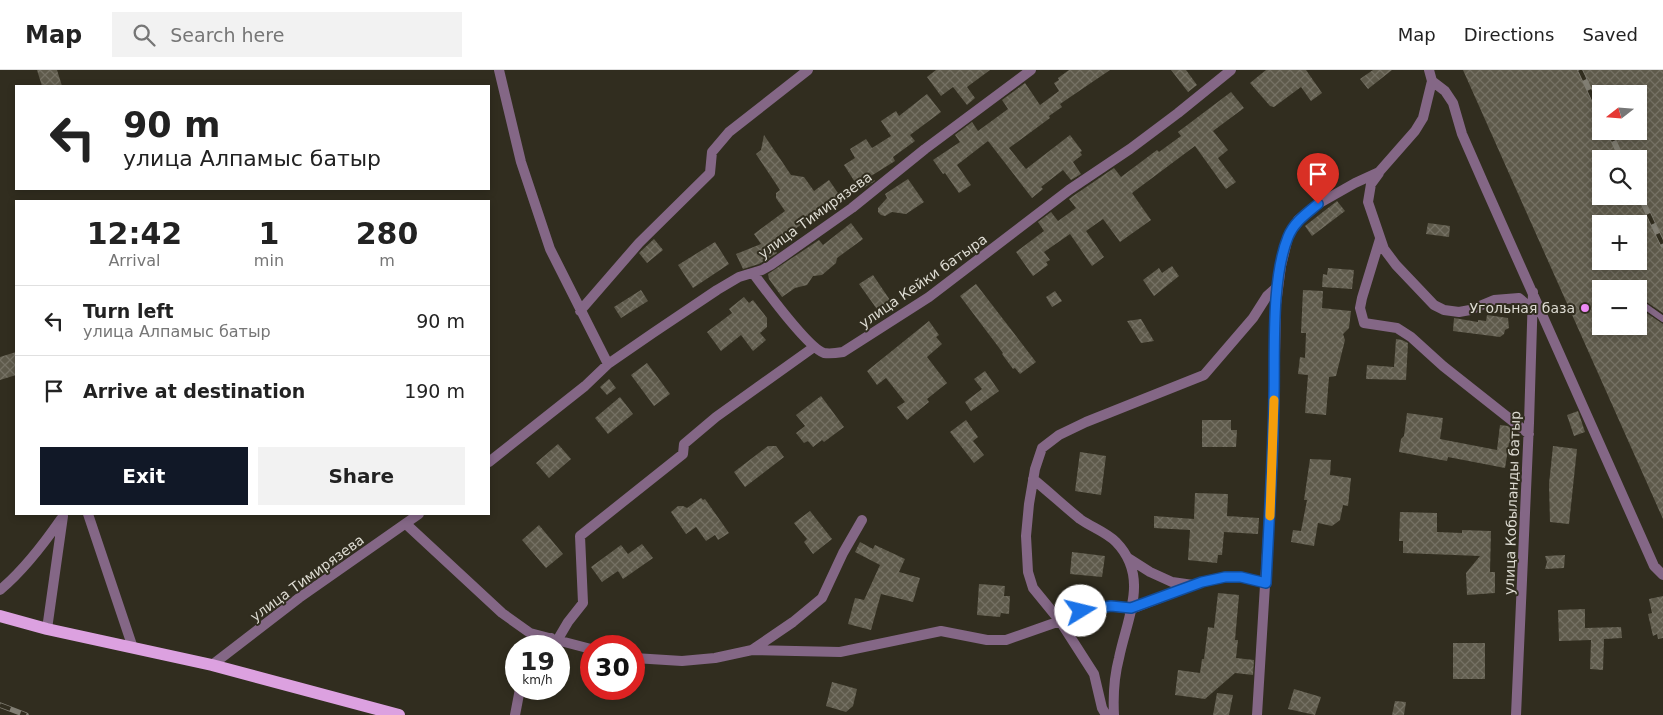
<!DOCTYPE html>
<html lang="en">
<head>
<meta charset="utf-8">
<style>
	:root { --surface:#fff; --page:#f2f2f2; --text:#222; --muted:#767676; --line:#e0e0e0; --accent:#111827 }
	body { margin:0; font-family:"DejaVu Sans",sans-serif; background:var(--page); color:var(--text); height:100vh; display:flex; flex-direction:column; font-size:19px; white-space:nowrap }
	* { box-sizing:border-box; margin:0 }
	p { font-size:16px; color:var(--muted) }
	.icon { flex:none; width:28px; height:28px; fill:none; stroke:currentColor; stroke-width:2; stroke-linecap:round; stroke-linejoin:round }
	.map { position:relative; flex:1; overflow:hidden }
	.sheet { position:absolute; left:15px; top:130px; width:475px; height:315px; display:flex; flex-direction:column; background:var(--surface); border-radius:0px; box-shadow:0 2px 8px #0003 }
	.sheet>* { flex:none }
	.top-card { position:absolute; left:15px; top:15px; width:475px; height:105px; border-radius:0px; box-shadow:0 2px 8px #0003; background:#fff; color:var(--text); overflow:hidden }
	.needle { width:32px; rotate:253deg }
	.controls { position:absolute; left:1592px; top:15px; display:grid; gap:10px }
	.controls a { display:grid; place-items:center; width:55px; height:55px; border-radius:0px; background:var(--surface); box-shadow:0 2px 8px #0003; font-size:25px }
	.speed { position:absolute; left:505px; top:565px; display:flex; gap:10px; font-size:25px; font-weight:700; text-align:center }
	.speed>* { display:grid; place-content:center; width:65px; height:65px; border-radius:50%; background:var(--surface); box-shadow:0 2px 8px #0003; line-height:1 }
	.speed small { font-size:12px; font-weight:400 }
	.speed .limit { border:8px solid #d22; background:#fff; color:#111 }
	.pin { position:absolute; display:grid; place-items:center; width:42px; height:42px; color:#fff; margin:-51px -21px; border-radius:50% 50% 50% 0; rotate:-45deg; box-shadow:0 0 5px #0007 }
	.pin .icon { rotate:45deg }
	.me { position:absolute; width:55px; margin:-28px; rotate:81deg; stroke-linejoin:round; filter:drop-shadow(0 0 4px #0008) }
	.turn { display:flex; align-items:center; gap:18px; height:105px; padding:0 25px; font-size:22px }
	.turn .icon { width:65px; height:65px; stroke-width:2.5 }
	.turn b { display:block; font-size:35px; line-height:42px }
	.eta { display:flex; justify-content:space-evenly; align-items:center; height:85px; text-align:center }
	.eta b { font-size:30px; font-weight:600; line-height:35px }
	.action { display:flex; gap:10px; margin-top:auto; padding:10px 25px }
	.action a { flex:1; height:58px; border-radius:0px; background:var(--accent); color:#fff; font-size:20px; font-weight:600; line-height:58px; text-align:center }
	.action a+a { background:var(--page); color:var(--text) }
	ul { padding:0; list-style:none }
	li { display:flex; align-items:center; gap:15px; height:70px; padding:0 25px; border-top:1px solid var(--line) }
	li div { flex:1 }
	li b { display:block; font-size:19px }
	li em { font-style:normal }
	header { display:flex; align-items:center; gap:30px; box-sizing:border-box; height:70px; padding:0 25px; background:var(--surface); border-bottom:1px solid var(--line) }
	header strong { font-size:24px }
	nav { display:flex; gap:28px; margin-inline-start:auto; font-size:18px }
	.search { width:350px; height:45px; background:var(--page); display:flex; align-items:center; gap:12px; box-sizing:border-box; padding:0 18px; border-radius:0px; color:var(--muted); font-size:19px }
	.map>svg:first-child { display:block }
</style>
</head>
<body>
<header>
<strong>Map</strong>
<div class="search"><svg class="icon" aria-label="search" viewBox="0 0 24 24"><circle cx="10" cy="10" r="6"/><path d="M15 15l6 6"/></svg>Search here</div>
<nav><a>Map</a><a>Directions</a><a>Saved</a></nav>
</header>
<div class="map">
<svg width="1663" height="645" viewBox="0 0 1663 645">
	<defs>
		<pattern id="building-cross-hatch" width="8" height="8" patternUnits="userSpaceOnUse" patternTransform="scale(1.25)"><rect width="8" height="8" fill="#5e5a4b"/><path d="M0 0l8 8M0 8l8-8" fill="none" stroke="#757164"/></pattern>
	</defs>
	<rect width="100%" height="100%" fill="#312d1f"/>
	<path fill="url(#building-cross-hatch)" fill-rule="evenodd" d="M 37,0 L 57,0 L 62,16 L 42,16 Z
		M 936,0 L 990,0 L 967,17 L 975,28 L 967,35 L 953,17 L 941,26 L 927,7 Z
		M 1069,0 L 1110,0 L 1060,34 L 1062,37 L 1049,46 L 1050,48 L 1009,78 L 1026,99 L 1070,65 L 1082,81 L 1080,82 L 1082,85 L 1073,92 L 1081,104 L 1071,110 L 1063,100 L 1041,117 L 1043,119 L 1032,128 L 988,71 L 957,95 L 971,115 L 959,123 L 945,103 L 943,104 L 933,90 L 960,72 L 955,65 L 972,52 L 978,61 L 1008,39 L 1002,30 L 1025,13 L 1040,35 L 1059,21 L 1054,13 L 1059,10 L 1058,8 Z
		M 1171,0 L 1186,0 L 1197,15 L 1188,22 Z
		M 1266,0 L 1306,0 L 1322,23 L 1311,31 L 1301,17 L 1274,37 L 1270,36 L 1250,13 Z
		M 1373,0 L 1392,0 L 1368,19 L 1360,9 Z
		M 1463,0 L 1663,0 L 1663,243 L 1639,227 L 1639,219 L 1601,219 L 1601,256 L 1639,256 L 1639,238 L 1663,254 L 1663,449 ZM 1601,24 L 1639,24 L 1639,61 L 1601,61 ZM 1601,89 L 1639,89 L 1639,126 L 1601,126 ZM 1601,154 L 1639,154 L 1639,191 L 1601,191 Z
		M 1231,22 L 1244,38 L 1213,61 L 1228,80 L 1218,88 L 1236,112 L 1226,119 L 1195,76 L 1132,123 L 1151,150 L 1120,172 L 1103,149 L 1086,161 L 1104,187 L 1092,196 L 1070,164 L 1044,182 L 1050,190 L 1046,192 L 1048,195 L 1033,206 L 1016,182 L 1044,161 L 1038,152 L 1051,142 L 1058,151 L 1076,138 L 1069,129 L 1073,126 L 1114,98 L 1121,107 L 1157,80 L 1159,82 L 1181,66 L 1178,62 Z
		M 927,24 L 941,42 L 910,65 L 915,71 L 893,87 L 895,91 L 871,106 L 875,111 L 860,120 L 844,95 L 855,88 L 850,79 L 866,69 L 872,78 L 891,66 L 881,51 L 896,41 L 899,46 Z
		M 764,65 L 791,105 L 804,107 L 814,121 L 829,110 L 840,126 L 772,176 L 777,183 L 759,194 L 743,199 L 736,184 L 761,174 L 754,164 L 785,141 L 776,128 L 776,123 L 780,120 L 756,84 L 761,80 Z
		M 908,109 L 924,132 L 906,144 L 892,142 L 885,146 L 881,145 L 878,142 L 878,138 L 887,128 L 885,124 Z
		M 1337,131 L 1345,141 L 1312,166 L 1305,156 Z
		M 851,153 L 863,169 L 837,188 L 836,193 L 822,205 L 813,206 L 807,215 L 795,218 L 782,227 L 769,209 L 768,204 L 819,170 L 823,175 Z
		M 1428,153 L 1450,156 L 1449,167 L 1426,164 Z
		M 654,169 L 663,180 L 647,193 L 639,183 Z
		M 715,172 L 729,194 L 693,218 L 678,195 Z
		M 1172,196 L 1179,206 L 1154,226 L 1143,210 L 1159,198 L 1162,203 Z
		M 1328,198 L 1354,200 L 1352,219 L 1322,217 L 1323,204 L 1327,205 Z
		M 873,205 L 892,233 L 879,242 L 859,214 Z
		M 976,214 L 1036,292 L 1020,304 L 1015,298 L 1013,299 L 1002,284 L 1003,283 L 960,226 Z
		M 641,220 L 648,231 L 621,248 L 614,237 Z
		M 1303,220 L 1323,221 L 1322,238 L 1351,241 L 1349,258 L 1343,264 L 1345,270 L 1336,306 L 1329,307 L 1326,345 L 1305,343 L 1308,305 L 1298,304 L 1300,287 L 1305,288 L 1306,263 L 1301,263 Z
		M 1055,221 L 1062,231 L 1052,237 L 1046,227 Z
		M 744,227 L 749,233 L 753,230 L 767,248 L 767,257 L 760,263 L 766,270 L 753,281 L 741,265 L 721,281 L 707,262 L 732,243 L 729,239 Z
		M 1487,245 L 1508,248 L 1509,258 L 1505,260 L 1504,264 L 1500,267 L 1453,261 L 1454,248 L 1478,252 L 1478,250 L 1486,251 Z
		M 1141,249 L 1154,271 L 1141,273 L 1127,251 Z
		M 929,251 L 939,265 L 936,267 L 942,274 L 927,287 L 947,313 L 927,329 L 929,332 L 907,350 L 897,337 L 905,332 L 886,308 L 877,315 L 867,301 Z
		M 1396,269 L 1402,270 L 1408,273 L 1406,310 L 1366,309 L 1367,295 L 1394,297 Z
		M 16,282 L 16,305 L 0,310 L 0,287 Z
		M 647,293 L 670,324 L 654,336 L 631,305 Z
		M 985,301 L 999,321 L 971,341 L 965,332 L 982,319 L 974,309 Z
		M 609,309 L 616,318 L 607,325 L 600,317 Z
		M 821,326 L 844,357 L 824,372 L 822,370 L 813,377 L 808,371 L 804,373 L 796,363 L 805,356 L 796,345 Z
		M 620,327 L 633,344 L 608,364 L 595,348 Z
		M 1578,341 L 1585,362 L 1574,366 L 1567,345 Z
		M 1407,343 L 1443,348 L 1440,369 L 1497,380 L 1500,355 L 1508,356 L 1515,362 L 1514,374 L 1509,373 L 1505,398 L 1448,387 L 1447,391 L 1399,382 L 1401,369 L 1404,366 Z
		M 966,350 L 978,367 L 973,371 L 984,385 L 974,393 L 950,362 Z
		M 1202,350 L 1231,350 L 1231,360 L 1237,360 L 1236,377 L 1202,377 Z
		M 558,374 L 571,389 L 549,408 L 536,393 Z
		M 768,376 L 776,376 L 784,387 L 745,417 L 734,402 Z
		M 1553,376 L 1577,379 L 1569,454 L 1550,452 L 1549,414 Z
		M 1080,382 L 1106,386 L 1101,425 L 1075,421 Z
		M 1310,389 L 1331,390 L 1330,405 L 1351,408 L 1348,436 L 1343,435 L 1340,450 L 1332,456 L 1318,453 L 1314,476 L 1291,472 L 1293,460 L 1301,461 L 1307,430 L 1304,430 Z
		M 1195,423 L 1228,424 L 1227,446 L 1259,448 L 1258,464 L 1224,462 L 1222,485 L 1218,485 L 1217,493 L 1188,490 L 1190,460 L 1154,458 L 1154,446 L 1194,449 Z
		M 701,428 L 703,430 L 705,429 L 729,463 L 718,470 L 715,465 L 706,471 L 696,457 L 686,464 L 671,442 L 678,436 L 683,436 L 687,438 Z
		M 810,441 L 832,469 L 813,484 L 804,472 L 807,469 L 794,453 Z
		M 1400,442 L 1437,443 L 1437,462 L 1462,463 L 1462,460 L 1491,461 L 1490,502 L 1495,502 L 1495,523 L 1467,525 L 1466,503 L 1480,486 L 1403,483 L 1403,471 L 1399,471 Z
		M 539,455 L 563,484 L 546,498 L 522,470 Z
		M 860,472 L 873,479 L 875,475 L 905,489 L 899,502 L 920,508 L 913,532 L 881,524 L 871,560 L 848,554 L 855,528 L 864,530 L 880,495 L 855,482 Z
		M 642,474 L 653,488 L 623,509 L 618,501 L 602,512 L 591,497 L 621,475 L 628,484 Z
		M 1072,482 L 1105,486 L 1102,507 L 1070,504 Z
		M 1565,485 L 1564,498 L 1545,499 L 1547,492 L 1545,486 Z
		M 979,514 L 1005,516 L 1004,526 L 1010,526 L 1009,544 L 1001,543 L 1000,547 L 977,545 Z
		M 1218,523 L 1239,525 L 1235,570 L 1238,570 L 1236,588 L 1254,590 L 1253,605 L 1235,603 L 1205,629 L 1175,625 L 1178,600 L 1200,603 L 1202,589 L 1204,589 L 1208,557 L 1214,558 Z
		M 1663,526 L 1663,568 L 1658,569 L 1657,564 L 1653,566 L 1648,544 L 1652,543 L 1649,529 Z
		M 1585,539 L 1585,558 L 1621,557 L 1622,568 L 1604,569 L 1603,600 L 1590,599 L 1591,570 L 1559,571 L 1558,540 Z
		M 1453,573 L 1485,573 L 1485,609 L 1453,609 Z
		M 832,612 L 857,619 L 853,636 L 846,642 L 826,636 Z
		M 1294,619 L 1321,627 L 1315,645 L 1288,639 Z
		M 1217,623 L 1233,625 L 1229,645 L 1213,645 Z
		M 1395,631 L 1406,632 L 1404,645 L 1392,645 Z"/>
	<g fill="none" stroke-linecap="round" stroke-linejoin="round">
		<path stroke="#846786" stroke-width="6" d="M 1639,232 L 1663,249"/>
		<path stroke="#846786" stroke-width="10" d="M 499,0 L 521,92 L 550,179 L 608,294
			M 1429,0 L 1432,11 L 1445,21 L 1453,33 L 1462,64 L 1483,112 L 1654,496 L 1663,505
			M 1379,103 L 1371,114 L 1368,132 L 1384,179 L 1396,195 L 1434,235 L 1444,240 L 1459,242 L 1470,240 L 1494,230 L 1519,228 L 1532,239
			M 1380,169 L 1362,228 L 1360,238 L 1364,253 L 1397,258 L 1411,267 L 1443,296 L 1529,364
			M 753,203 C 765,219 808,278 824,283 C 830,284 837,283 843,282 L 929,227 L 1069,120 L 1130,79 L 1178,43 L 1231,0
			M 580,241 L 639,173 L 710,103 L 712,82 L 729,62 L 808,0
			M 489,392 L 585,316 L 608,294 L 653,263 L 717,220 L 739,207 L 762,200 L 771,195 L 852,138 L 925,79 L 1031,0
			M 1033,409 C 1049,422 1064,436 1080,449 C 1091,457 1106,462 1116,472 C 1150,507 1127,548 1119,588 C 1114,607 1113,626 1114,645
			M 88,444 L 133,578
			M 406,454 L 502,543 L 530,563 L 591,579
			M 1128,488 L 1150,502 L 1172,512 L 1193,515
			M 0,520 C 24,500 43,475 61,449
			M 47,559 L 63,446
			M 558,569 L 568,552 L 583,533 L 580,466 L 683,384 L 684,374 L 716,347 L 814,277
			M 539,576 L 551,568
			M 752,580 L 793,552 L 822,528 L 843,483 L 862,450
			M 634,588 L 682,591 L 715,588 L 752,580 L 840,582 L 941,561 L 987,570 L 1006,570 L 1060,551 L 1081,541 L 1111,536 L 1131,539 L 1202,512 L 1225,507 L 1241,507 L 1266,513
			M 212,595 L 299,528 L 419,444
			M 515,645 L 520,619
			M 1106,645 L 1102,638 L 1094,604 L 1060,551 L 1033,518 L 1028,502 L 1026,466 L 1029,434 L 1035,399 L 1042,378 L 1059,365 L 1086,352 L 1204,305 L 1253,248 L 1267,226 L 1278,216
			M 1257,645 L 1273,385 L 1276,234 L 1281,196 L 1288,167 L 1298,150 L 1318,134 L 1355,113 L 1379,102 L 1415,61 L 1423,48 L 1432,11
			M 1516,645 L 1529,353 L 1533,222"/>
		<path stroke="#dca1e0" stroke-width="12" d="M 0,546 L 47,559 L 212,595 L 399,645"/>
		<defs>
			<path id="rail" d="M 1580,0 L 1601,45
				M 1609,61 L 1622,89
				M 1639,124 L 1663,175
				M 0,635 L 26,645"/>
		</defs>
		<use href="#rail" stroke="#817e73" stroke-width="5.5"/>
		<use href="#rail" stroke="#312d1f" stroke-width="4" stroke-dasharray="11" stroke-linecap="butt"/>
	</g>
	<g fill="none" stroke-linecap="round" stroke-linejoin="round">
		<defs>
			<path id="route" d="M 1081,541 L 1111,536 L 1131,538 L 1202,512 L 1225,507 L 1241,507 L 1266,513 C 1269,451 1273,389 1274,326 C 1275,281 1271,209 1288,167 C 1294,152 1306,144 1318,134"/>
		</defs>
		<use href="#route" stroke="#114b97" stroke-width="12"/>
		<use href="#route" stroke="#1a73e8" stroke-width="9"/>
		<path stroke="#f59e0b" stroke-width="9" d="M 1270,446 L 1274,330"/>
	</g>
	<circle fill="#ef8bf7" stroke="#312d1f" stroke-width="2" cx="1585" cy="238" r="5"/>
	<g text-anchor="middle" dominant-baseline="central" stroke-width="4" stroke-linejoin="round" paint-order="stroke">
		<g font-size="14" fill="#dddbd2" stroke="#312d1f">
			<text transform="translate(815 145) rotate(-36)">улица Тимирязева</text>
			<text transform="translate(923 211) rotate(-35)">улица Кейки батыра</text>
			<text transform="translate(1512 433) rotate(-88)">улица Кобыланды батыр</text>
			<text transform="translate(307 508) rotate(-36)">улица Тимирязева</text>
		</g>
		<g font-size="14" fill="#dddbd2" stroke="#312d1f" text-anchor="end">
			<text x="1575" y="238">Угольная база</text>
		</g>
	</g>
</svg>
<div class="controls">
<a><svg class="needle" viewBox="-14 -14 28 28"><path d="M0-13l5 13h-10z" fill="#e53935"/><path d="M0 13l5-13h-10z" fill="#767676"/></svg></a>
<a><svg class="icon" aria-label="search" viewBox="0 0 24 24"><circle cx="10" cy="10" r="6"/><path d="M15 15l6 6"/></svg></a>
<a>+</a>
<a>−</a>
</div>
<div class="speed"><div>19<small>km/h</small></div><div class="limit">30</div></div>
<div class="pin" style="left:1318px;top:134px;background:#d93025"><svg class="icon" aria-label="arrive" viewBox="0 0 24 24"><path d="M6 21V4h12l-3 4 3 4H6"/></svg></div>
<svg class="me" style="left:1081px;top:541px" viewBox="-20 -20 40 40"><circle r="19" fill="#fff"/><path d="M0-13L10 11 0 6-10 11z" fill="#1a73e8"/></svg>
<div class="top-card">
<div class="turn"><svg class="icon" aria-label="left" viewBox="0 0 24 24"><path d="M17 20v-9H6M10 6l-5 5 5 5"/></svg><div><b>90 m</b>улица Алпамыс батыр</div></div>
</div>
<section class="sheet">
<div class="eta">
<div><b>12:42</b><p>Arrival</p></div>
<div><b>1</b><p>min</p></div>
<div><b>280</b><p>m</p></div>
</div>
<ul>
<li><svg class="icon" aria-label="left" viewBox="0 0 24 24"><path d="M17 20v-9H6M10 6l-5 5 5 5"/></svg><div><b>Turn left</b><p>улица Алпамыс батыр</p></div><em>90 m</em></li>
<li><svg class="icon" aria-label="arrive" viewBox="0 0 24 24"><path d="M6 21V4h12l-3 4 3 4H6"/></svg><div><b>Arrive at destination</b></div><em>190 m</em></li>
</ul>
<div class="action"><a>Exit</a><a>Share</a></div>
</section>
</div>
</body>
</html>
